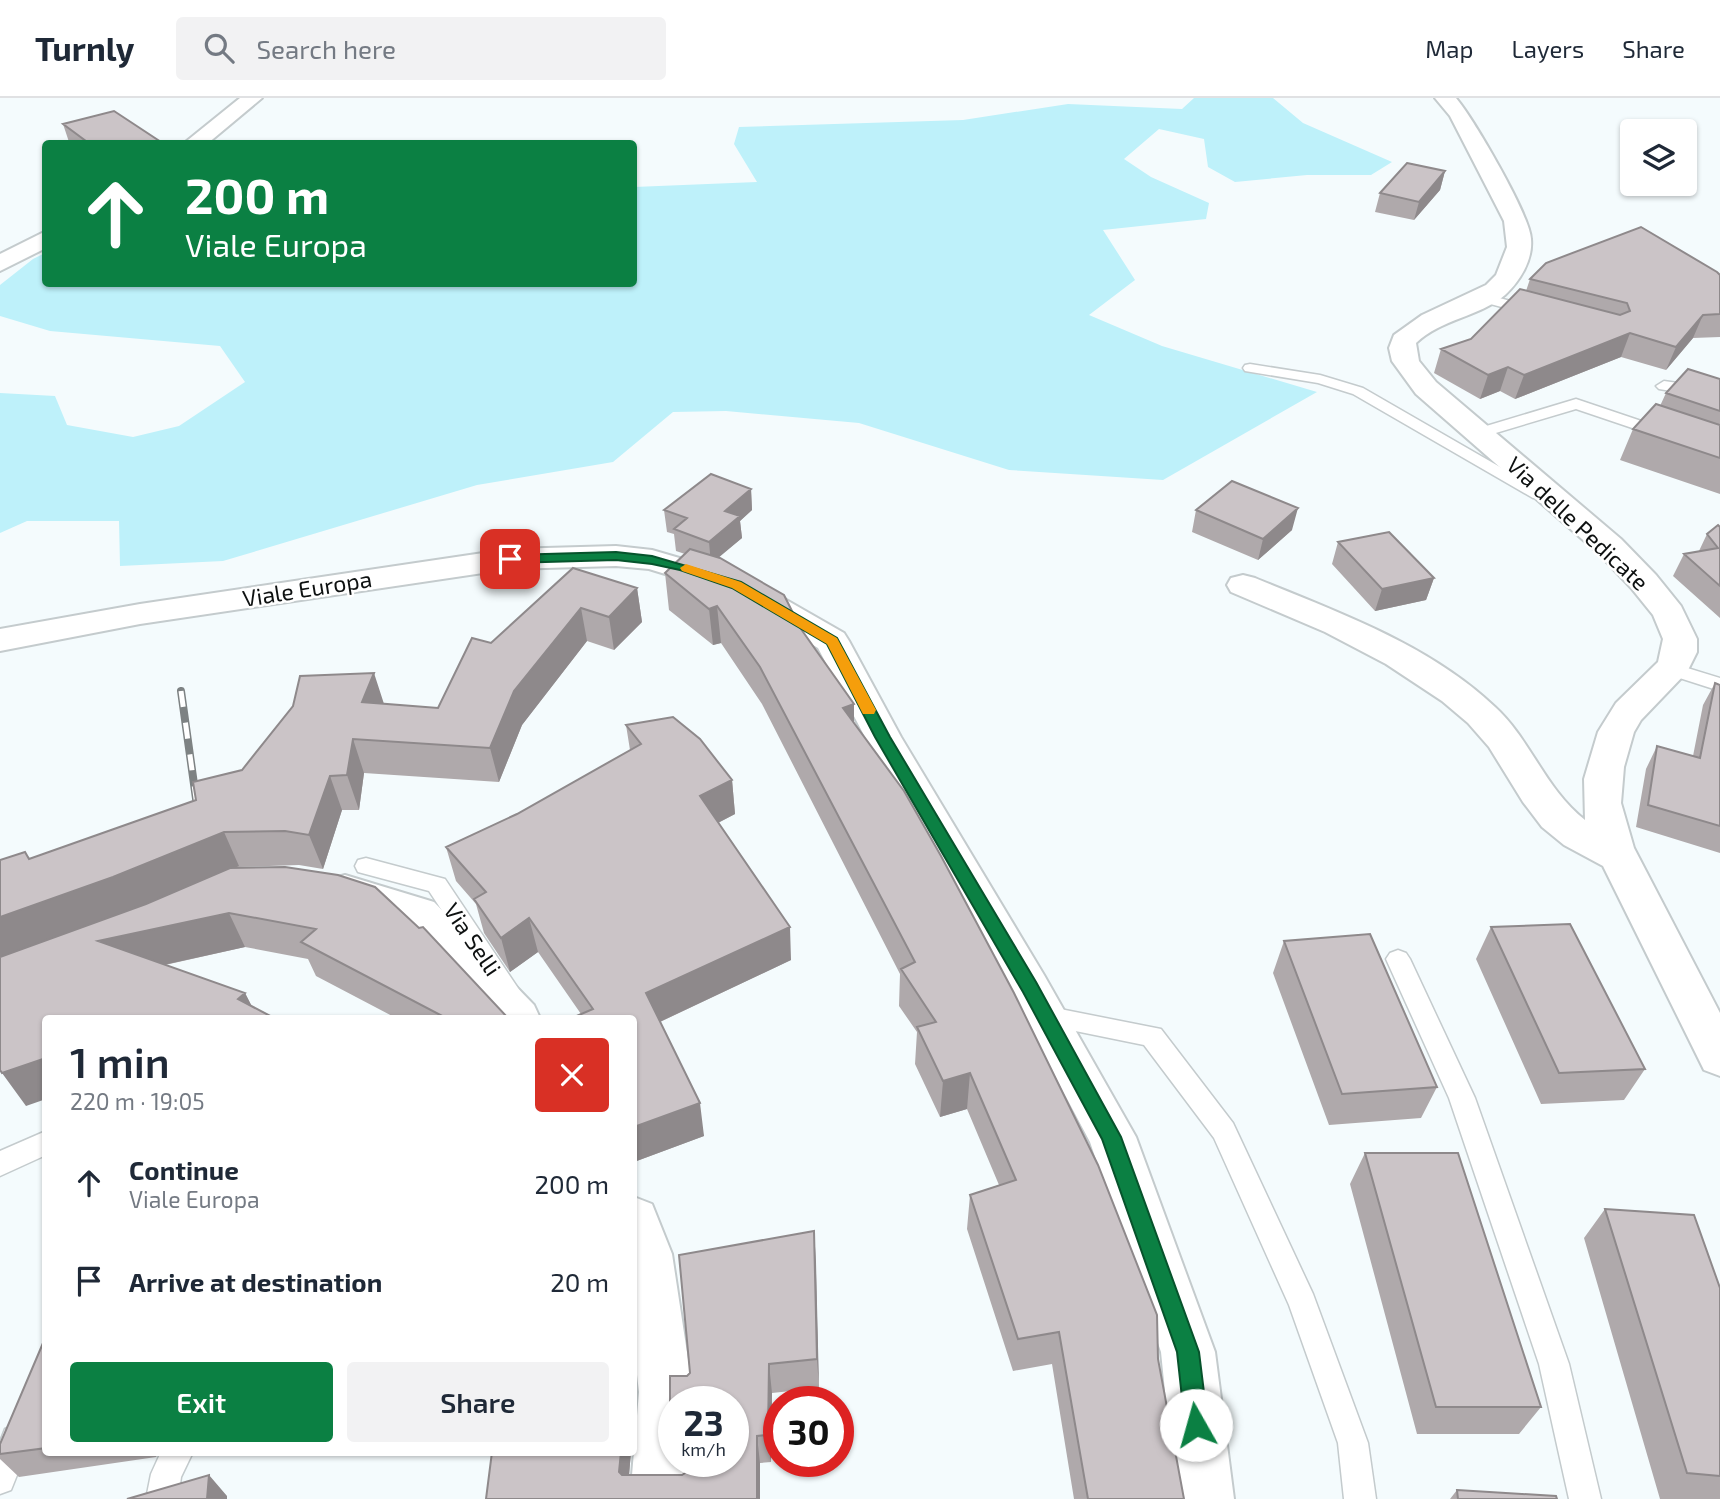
<!DOCTYPE html>
<html lang="en">
<head>
<meta charset="utf-8">
<style>
	:root { --surface:#fff; --page:#f2f2f3; --text:#1f2937; --muted:#747a83; --line:#e0e1e3; --accent:#0b8043 }
	body { margin:0; font-family:"Exo 2",sans-serif; background:var(--page); color:var(--text); height:100vh; display:flex; flex-direction:column; font-size:26px; white-space:nowrap }
	* { box-sizing:border-box; margin:0 }
	p { font-size:23px; color:var(--muted) }
	.icon { flex:none; width:38px; height:38px; fill:none; stroke:currentColor; stroke-width:2; stroke-linecap:round; stroke-linejoin:round }
	.map { position:relative; flex:1; overflow:hidden }
	.details { position:absolute; left:42px; top:917px; width:595px; height:441px; display:flex; flex-direction:column; background:var(--surface); border-radius:7px; box-shadow:0 2px 5px #0004 }
	.details>* { flex:none }
	.top-card { position:absolute; left:42px; top:42px; width:595px; height:147px; border-radius:7px; box-shadow:0 2px 5px #0004; background:#0b8043; color:#fff; overflow:hidden }
	.buttons { position:absolute; left:1620px; top:21px; display:grid; gap:14px }
	.buttons a { display:grid; place-items:center; width:77px; height:77px; border-radius:7px; background:var(--surface); box-shadow:0 2px 5px #0004; font-size:35px }
	.speed { position:absolute; left:658px; top:1288px; display:flex; gap:14px; font-size:35px; font-weight:700; text-align:center }
	.speed>* { display:grid; place-content:center; width:91px; height:91px; border-radius:50%; background:var(--surface); box-shadow:0 2px 5px #0004; line-height:1 }
	.speed small { font-size:18px; font-weight:400 }
	.speed .limit { border:10px solid #d22; background:#fff; color:#111 }
	.pin { position:absolute; display:grid; place-items:center; width:60px; height:60px; color:#fff; margin:-30px; border-radius:14px; box-shadow:0 4px 10px #0006 }
	.me { position:absolute; width:77px; margin:-38px; rotate:353deg; stroke-linejoin:round; filter:drop-shadow(0 0 5px #0008) }
	.turn { display:flex; align-items:center; gap:24px; height:147px; padding:0 28px; font-size:32px }
	.turn .icon { width:91px; height:91px; stroke-width:2.5 }
	.turn b { display:block; font-size:49px; line-height:60px }
	.round { display:grid; place-items:center; flex:none; width:74px; height:74px; border-radius:7px; background:var(--page) }
	.head { display:flex; align-items:center; justify-content:space-between; height:119px; padding:0 28px }
	h1 { font-size:42px; font-weight:600; line-height:52px }
	.action { display:flex; gap:14px; margin-top:auto; padding:14px 28px }
	.action a { flex:1; height:80px; border-radius:7px; background:var(--accent); color:#fff; font-size:28px; font-weight:600; line-height:80px; text-align:center }
	.action a+a { background:var(--page); color:var(--text) }
	ul { padding:0; list-style:none }
	li { display:flex; align-items:center; gap:21px; height:98px; padding:0 28px }
	li div { flex:1 }
	li b { display:block; font-size:26px }
	li em { font-style:normal }
	header { display:flex; align-items:center; gap:42px; box-sizing:border-box; height:98px; padding:0 35px; background:var(--surface); border-bottom:2px solid var(--line) }
	header strong { font-size:33px }
	nav { display:flex; gap:38px; margin-inline-start:auto; font-size:24px }
	.search { width:490px; height:63px; background:var(--page); display:flex; align-items:center; gap:18px; box-sizing:border-box; padding:0 24px; border-radius:7px; color:var(--muted); font-size:26px }
	.map>svg:first-child { display:block }
</style>
</head>
<body>
<header>
<strong>Turnly</strong>
<div class="search"><svg class="icon" aria-label="search" viewBox="0 0 24 24"><circle cx="10" cy="10" r="6"/><path d="M15 15l6 6"/></svg>Search here</div>
<nav><a>Map</a><a>Layers</a><a>Share</a></nav>
</header>
<div class="map">
<svg width="1720" height="1401" viewBox="0 0 1720 1401">
	<rect width="100%" height="100%" fill="#f4fbfd"/>
	<path fill="#bef1fa" d="M 1194,0 L 1273,0 L 1303,25 L 1392,64 L 1371,77 L 1307,77 L 1235,84 L 1208,69 L 1204,41 L 1159,31 L 1124,61 L 1151,79 L 1209,105 L 1206,121 L 1103,132 L 1135,182 L 1089,217 L 1162,248 L 1317,294 L 1163,382 L 1009,372 L 859,325 L 726,313 L 673,314 L 613,364 L 477,387 L 223,463 L 120,468 L 119,423 L 27,423 L 0,435 L 0,295 L 55,298 L 67,327 L 133,339 L 179,328 L 245,284 L 220,248 L 50,233 L 0,218 L 0,187 L 33,161 L 45,155 L 46,186 L 634,186 L 634,89 L 757,84 L 734,46 L 739,29 L 963,22 L 1068,6 L 1182,11 Z"/>
	<g fill="none" stroke-linecap="round" stroke-linejoin="round">
		<defs>
			<path id="lane" d="M 1484,196 L 1537,210 L 1539,213 L 1532,217 L 1479,203 L 1477,200 Z
				M 1250,266 L 1320,277 L 1363,290 L 1547,396 L 1545,400 L 1533,400 L 1353,296 L 1318,285 L 1245,273 L 1243,270 L 1245,267 Z
				M 1664,283 L 1720,291 L 1720,301 L 1659,291 L 1656,288 Z
				M 1576,301 L 1668,332 L 1670,335 L 1668,338 L 1656,338 L 1576,311 L 1479,340 L 1471,335 L 1473,332 Z
				M 1671,565 L 1720,580 L 1720,593 L 1664,575 L 1661,571 L 1664,567 Z
				M 366,760 L 445,781 L 538,920 L 513,920 L 429,793 L 358,774 L 355,768 L 358,762 Z
				M 1398,852 L 1406,855 L 1410,861 L 1475,1000 L 1569,1266 L 1601,1401 L 1569,1401 L 1539,1266 L 1449,1000 L 1386,861 L 1390,855 Z
				M 1045,908 L 1161,931 L 1233,1025 L 1313,1196 L 1368,1345 L 1376,1401 L 1344,1401 L 1338,1345 L 1289,1207 L 1214,1040 L 1144,947 L 1036,925 L 1033,918 L 1036,911 Z
				M 46,1033 L 46,1057 L 0,1078 L 0,1053 Z
				M 16,1327 L 27,1331 L 31,1342 L 11,1392 L 0,1396 L 0,1344 L 5,1331 Z
				M 161,1354 L 193,1354 L 181,1379 L 178,1401 L 146,1401 L 151,1376 Z"/>
			<path id="street" d="M 240,0 L 262,0 L 207,46 L 183,46 Z
				M 1435,0 L 1456,0 C 1473,20 1530,117 1531,141 C 1533,162 1520,183 1505,197 C 1479,219 1441,221 1416,245 L 1419,263 L 1436,284 L 1621,441 L 1656,477 L 1681,508 L 1697,541 L 1697,554 L 1687,574 L 1641,622 L 1634,634 L 1624,669 L 1621,705 L 1634,750 L 1720,915 L 1720,978 L 1704,972 L 1603,768 L 1564,747 L 1542,729 L 1523,704 L 1489,649 L 1468,625 L 1442,603 L 1386,566 L 1325,534 L 1231,494 L 1227,487 L 1231,480 L 1243,477 L 1255,480 C 1337,514 1429,546 1495,609 C 1531,642 1545,691 1585,722 L 1584,681 L 1598,634 L 1616,605 L 1658,564 L 1663,541 L 1653,517 L 1632,491 L 1598,455 L 1416,296 L 1392,263 L 1389,250 L 1394,237 L 1422,217 L 1486,187 L 1496,177 L 1507,149 L 1504,123 L 1450,18 Z
				M 46,133 L 46,150 L 0,173 L 0,156 Z
				M 616,448 L 652,452 L 748,480 L 844,535 L 849,543 L 901,639 L 1044,877 L 1136,1039 L 1215,1254 L 1234,1401 L 1176,1401 L 1161,1254 L 1090,1044 L 1014,901 L 865,639 L 818,550 L 724,494 L 649,471 L 616,468 L 510,471 L 140,526 L 0,553 L 0,531 L 140,506 L 510,451 Z
				M 345,777 L 434,804 L 534,907 L 540,920 L 491,920 L 404,826 L 331,803 L 325,792 L 331,781 Z
				M 634,1099 L 652,1106 L 672,1156 L 693,1294 L 693,1304 L 674,1304 L 674,1363 L 690,1363 L 688,1401 L 630,1401 L 639,1294 L 634,1251 Z"/>
		</defs>
		<use href="#lane" stroke="#c4cbcd" stroke-width="3"/>
		<use href="#street" stroke="#c4cbcd" stroke-width="4"/>
		<use href="#lane" fill="#fff" fill-rule="evenodd"/>
		<use href="#street" fill="#fff" fill-rule="evenodd"/>
		<defs>
			<path id="rail" d="M 181,593 L 199,722"/>
		</defs>
		<use href="#rail" stroke="#7d8283" stroke-width="8"/>
		<use href="#rail" stroke="#fff" stroke-width="5" stroke-dasharray="16" stroke-linecap="butt"/>
	</g>
	<path fill="#afa9ab" d="M 63,26 L 164,46 L 72,46 L 69,44 Z
		M 1445,73 L 1440,92 L 1414,122 L 1375,114 L 1380,95 Z
		M 1720,177 L 1720,239 L 1693,240 L 1666,272 L 1621,259 L 1515,301 L 1500,293 L 1480,301 L 1434,275 L 1441,251 L 1471,241 L 1526,193 L 1530,181 Z
		M 1720,281 L 1720,396 L 1620,362 L 1633,331 L 1660,308 L 1666,295 Z
		M 751,391 L 752,412 L 740,423 L 742,440 L 718,459 L 801,531 L 854,625 L 1158,1261 L 1184,1401 L 1074,1401 L 1052,1266 L 1013,1273 L 967,1131 L 970,1097 L 999,1087 L 967,1011 L 940,1019 L 915,966 L 917,934 L 899,908 L 900,876 L 762,606 L 721,545 L 713,547 L 669,512 L 665,475 L 685,456 L 676,453 L 674,436 L 667,434 L 664,412 Z
		M 1196,412 L 1292,432 L 1258,462 L 1192,434 Z
		M 1720,429 L 1720,520 L 1673,478 L 1684,456 L 1699,453 L 1707,436 Z
		M 1338,444 L 1434,480 L 1426,502 L 1375,513 L 1332,466 Z
		M 573,470 L 637,490 L 642,524 L 614,552 L 587,543 L 522,627 L 499,684 L 364,675 L 359,712 L 342,712 L 323,771 L 299,767 L 237,769 L 508,920 L 396,920 L 316,878 L 308,861 L 245,849 L 165,867 L 245,895 L 252,909 L 46,920 L 26,1008 L 25,754 L 30,761 L 196,702 L 242,672 L 384,606 L 438,610 L 491,545 Z
		M 1715,585 L 1720,587 L 1720,755 L 1636,729 L 1646,671 L 1657,648 L 1693,658 L 1703,607 Z
		M 626,627 L 732,682 L 735,716 L 718,725 L 791,862 L 660,924 L 704,1038 L 634,1064 L 634,920 L 581,916 L 538,854 L 510,874 L 484,835 L 476,806 L 456,783 L 446,749 L 517,716 L 630,652 Z
		M 1491,829 L 1645,971 L 1624,1002 L 1541,1006 L 1476,861 Z
		M 1284,843 L 1437,989 L 1421,1020 L 1329,1027 L 1273,875 Z
		M 1365,1055 L 1541,1309 L 1519,1336 L 1417,1336 L 1350,1086 Z
		M 1605,1111 L 1720,1190 L 1720,1401 L 1660,1401 L 1584,1140 Z
		M 814,1133 L 819,1290 L 772,1295 L 771,1364 L 760,1365 L 760,1401 L 486,1401 L 492,1354 L 631,1354 L 629,1377 L 682,1377 L 685,1375 L 685,1363 L 733,1363 L 733,1304 L 674,1304 L 674,1348 L 670,1333 L 670,1278 L 687,1278 L 690,1275 L 679,1157 Z
		M 46,1238 L 46,1354 L 159,1354 L 156,1359 L 19,1379 L 0,1361 L 0,1346 Z
		M 1457,1392 L 1557,1401 L 1450,1401 Z"/>
	<path fill="#8e898b" d="M 1445,73 L 1440,92 L 1414,122 L 1419,104 Z
		M 1703,217 L 1693,240 L 1666,272 L 1676,249 Z
		M 1630,235 L 1621,259 L 1515,301 L 1524,277 Z
		M 1508,269 L 1500,293 L 1480,301 L 1488,277 Z
		M 751,391 L 752,412 L 740,423 L 742,440 L 711,466 L 709,444 L 725,413 Z
		M 1298,410 L 1292,432 L 1258,462 L 1263,441 Z
		M 1434,480 L 1426,502 L 1375,513 L 1382,491 Z
		M 637,490 L 642,524 L 614,552 L 609,519 Z
		M 717,508 L 721,545 L 713,547 L 709,511 Z
		M 581,510 L 587,543 L 522,627 L 499,684 L 490,650 L 514,593 Z
		M 374,575 L 385,609 L 362,604 Z
		M 854,606 L 854,644 L 843,610 Z
		M 353,641 L 364,675 L 359,712 L 347,677 Z
		M 330,678 L 342,712 L 323,771 L 309,737 Z
		M 732,682 L 735,716 L 704,732 L 700,698 Z
		M 224,734 L 239,768 L 132,814 L 0,860 L 0,819 Z
		M 229,815 L 245,849 L 118,877 L 98,843 Z
		M 529,820 L 538,854 L 510,874 L 501,840 Z
		M 790,829 L 791,862 L 651,928 L 646,895 Z
		M 245,895 L 258,920 L 238,901 Z
		M 46,960 L 46,1001 L 26,1008 L 2,975 Z
		M 970,975 L 967,1011 L 940,1019 L 943,983 Z
		M 700,1005 L 704,1038 L 634,1064 L 634,1029 Z
		M 814,1133 L 816,1164 L 819,1290 L 817,1261 Z
		M 769,1266 L 772,1295 L 771,1364 L 768,1337 Z
		M 634,1286 L 636,1296 L 634,1328 Z
		M 757,1338 L 760,1365 L 760,1401 L 757,1401 Z
		M 621,1354 L 631,1354 L 627,1401 L 619,1374 Z
		M 209,1377 L 227,1398 L 227,1401 L 207,1401 Z"/>
	<path fill="#cbc4c7" stroke="#8e898b" stroke-width="2" d="M 114,13 L 164,46 L 90,46 L 63,26 Z
		M 1407,65 L 1445,73 L 1419,104 L 1380,95 Z
		M 1641,129 L 1717,174 L 1720,177 L 1720,216 L 1703,217 L 1676,249 L 1630,235 L 1524,277 L 1508,269 L 1488,277 L 1441,251 L 1471,241 L 1520,191 L 1620,217 L 1630,213 L 1627,205 L 1530,181 L 1546,165 Z
		M 1688,271 L 1720,281 L 1720,313 L 1666,295 Z
		M 1656,306 L 1720,327 L 1720,360 L 1633,331 Z
		M 711,376 L 751,391 L 725,413 L 740,418 L 709,444 L 674,431 L 687,420 L 664,412 Z
		M 1232,383 L 1298,410 L 1263,441 L 1196,412 Z
		M 1718,427 L 1720,429 L 1720,488 L 1684,456 L 1718,450 L 1707,436 Z
		M 1389,434 L 1434,480 L 1382,491 L 1338,444 Z
		M 690,451 L 720,460 L 784,497 L 801,531 L 854,606 L 843,610 L 904,693 L 941,758 L 1014,895 L 1098,1067 L 1157,1217 L 1158,1261 L 1184,1401 L 1088,1401 L 1059,1234 L 1018,1241 L 970,1097 L 1016,1082 L 970,975 L 943,983 L 917,929 L 936,924 L 901,871 L 915,864 L 760,569 L 717,508 L 709,511 L 665,475 Z
		M 573,470 L 637,490 L 609,519 L 581,510 L 514,593 L 490,650 L 353,641 L 347,677 L 330,678 L 309,737 L 285,733 L 224,734 L 113,779 L 0,819 L 0,762 L 25,754 L 29,761 L 196,702 L 193,684 L 242,672 L 293,608 L 300,578 L 374,575 L 362,604 L 438,610 L 472,540 L 491,545 Z
		M 1715,585 L 1720,587 L 1720,728 L 1648,707 L 1657,648 L 1700,660 Z
		M 673,619 L 700,641 L 732,682 L 700,698 L 790,829 L 646,895 L 700,1005 L 634,1029 L 634,920 L 572,920 L 593,911 L 529,820 L 501,840 L 474,801 L 486,794 L 446,749 L 517,716 L 641,646 L 626,627 Z
		M 285,769 L 338,777 L 375,789 L 419,830 L 423,829 L 508,920 L 446,920 L 301,844 L 316,831 L 229,815 L 98,843 L 245,895 L 238,901 L 274,920 L 46,920 L 46,960 L 2,975 L 0,972 L 0,859 L 146,806 L 230,770 Z
		M 1570,826 L 1645,971 L 1559,975 L 1491,829 Z
		M 1370,836 L 1437,989 L 1342,996 L 1284,843 Z
		M 1365,1055 L 1458,1055 L 1541,1309 L 1436,1309 Z
		M 1605,1111 L 1694,1117 L 1720,1190 L 1720,1378 L 1687,1375 Z
		M 814,1133 L 817,1261 L 769,1266 L 768,1337 L 757,1338 L 757,1401 L 486,1401 L 492,1354 L 621,1354 L 619,1374 L 622,1377 L 682,1377 L 685,1375 L 685,1363 L 733,1363 L 733,1304 L 674,1304 L 674,1333 L 670,1333 L 670,1278 L 687,1278 L 690,1275 L 679,1157 Z
		M 46,1238 L 46,1350 L 0,1356 L 0,1346 Z
		M 209,1377 L 207,1401 L 127,1401 Z
		M 1457,1392 L 1556,1398 L 1557,1401 L 1458,1401 Z"/>
	<path fill="#0b8043" stroke="#07532c" stroke-width="2" d="M 616,454 L 652,458 L 741,484 L 837,540 L 890,639 L 1036,884 L 1121,1039 L 1199,1254 L 1208,1327 L 1204,1335 L 1196,1339 L 1188,1335 L 1185,1327 L 1177,1254 L 1102,1041 L 1023,894 L 875,639 L 827,546 L 732,490 L 680,472 L 652,466 L 616,462 L 510,465 L 504,461 L 510,457 Z"/>
	<path fill="#f59e0b" d="M 686,466 L 741,484 L 837,540 L 876,612 L 874,616 L 863,616 L 827,546 L 732,490 L 682,473 L 680,470 Z"/>
	<g text-anchor="middle" dominant-baseline="central" stroke-width="5" stroke-linejoin="round" paint-order="stroke">
		<g font-size="23" fill="#0e1111" stroke="#fff">
			<text transform="translate(1578 425) rotate(43)">Via delle Pedicate</text>
			<text transform="translate(307 490) rotate(-9)">Viale Europa</text>
			<text transform="translate(473 841) rotate(56)">Via Selli</text>
		</g>
	</g>
</svg>
<div class="buttons">
<a><svg class="icon" aria-label="layers" viewBox="0 0 24 24"><path d="M12 4l9 5-9 5-9-5zM3 14l9 5 9-5"/></svg></a>
</div>
<div class="speed"><div>23<small>km/h</small></div><div class="limit">30</div></div>
<div class="pin" style="left:510px;top:461px;background:#d93025"><svg class="icon" aria-label="arrive" viewBox="0 0 24 24"><path d="M6 21V4h12l-3 4 3 4H6"/></svg></div>
<svg class="me" style="left:1196px;top:1327px" viewBox="-20 -20 40 40"><circle r="19" fill="#fff"/><path d="M0-13L10 11 0 6-10 11z" fill="#0b8043"/></svg>
<div class="top-card">
<div class="turn"><svg class="icon" aria-label="ahead" viewBox="0 0 24 24"><path d="M12 20V5M6 11l6-6 6 6"/></svg><div><b>200 m</b>Viale Europa</div></div>
</div>
<section class="details">
<div class="head"><div><h1>1 min</h1><p>220 m · 19:05</p></div><a class="round" style="background:#d93025;color:#fff"><svg class="icon" aria-label="close" viewBox="0 0 24 24"><path d="M6 6l12 12M18 6L6 18"/></svg></a></div>
<ul>
<li><svg class="icon" aria-label="ahead" viewBox="0 0 24 24"><path d="M12 20V5M6 11l6-6 6 6"/></svg><div><b>Continue</b><p>Viale Europa</p></div><em>200 m</em></li>
<li><svg class="icon" aria-label="arrive" viewBox="0 0 24 24"><path d="M6 21V4h12l-3 4 3 4H6"/></svg><div><b>Arrive at destination</b></div><em>20 m</em></li>
</ul>
<div class="action"><a>Exit</a><a>Share</a></div>
</section>
</div>
</body>
</html>
